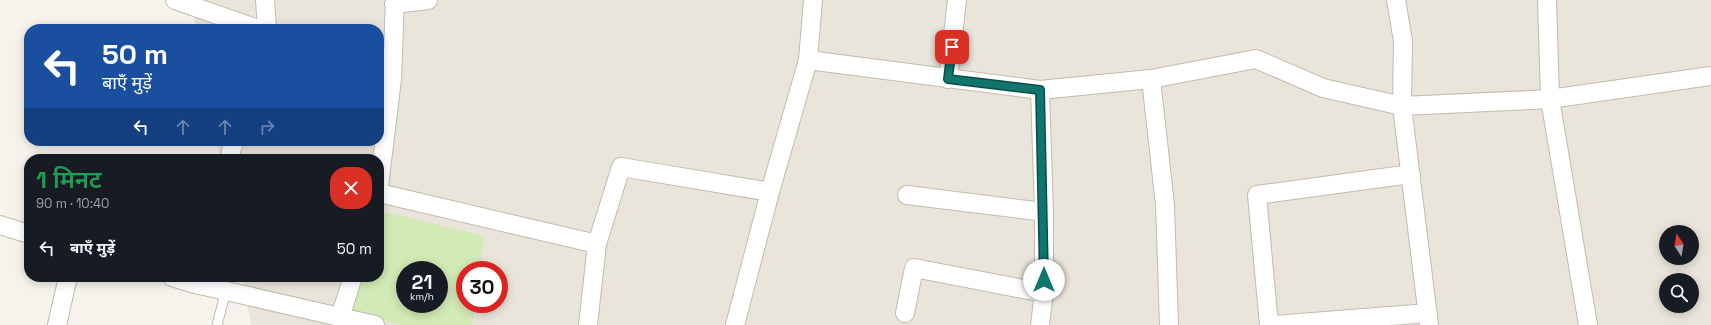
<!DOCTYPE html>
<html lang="hi">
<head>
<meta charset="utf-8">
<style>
	:root { --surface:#171b24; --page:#242831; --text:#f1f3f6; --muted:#9ea1a6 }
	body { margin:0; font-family:"Space Grotesk","Noto Sans Devanagari",sans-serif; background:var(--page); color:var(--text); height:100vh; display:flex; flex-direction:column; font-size:15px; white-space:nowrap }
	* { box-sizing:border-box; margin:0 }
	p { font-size:13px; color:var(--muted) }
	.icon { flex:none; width:22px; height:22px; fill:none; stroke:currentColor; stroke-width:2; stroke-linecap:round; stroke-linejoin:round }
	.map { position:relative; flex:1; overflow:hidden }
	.drawer { position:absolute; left:24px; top:154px; width:360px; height:128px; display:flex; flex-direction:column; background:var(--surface); border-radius:16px; box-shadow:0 2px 10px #0003 }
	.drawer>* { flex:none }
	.banner { position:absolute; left:24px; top:24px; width:360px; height:122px; border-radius:16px; box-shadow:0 2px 10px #0003; background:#1a4fa0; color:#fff; overflow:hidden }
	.needle { width:26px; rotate:348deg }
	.buttons { position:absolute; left:1659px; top:225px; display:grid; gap:8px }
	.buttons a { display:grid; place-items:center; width:40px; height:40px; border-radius:50%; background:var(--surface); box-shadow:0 2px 10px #0003; font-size:20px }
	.speed { position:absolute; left:396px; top:261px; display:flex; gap:8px; font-size:20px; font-weight:700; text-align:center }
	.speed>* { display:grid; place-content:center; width:52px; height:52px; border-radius:50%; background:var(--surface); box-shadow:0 2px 10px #0003; line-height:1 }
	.speed small { font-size:10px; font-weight:400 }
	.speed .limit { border:6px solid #d22; background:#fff; color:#111 }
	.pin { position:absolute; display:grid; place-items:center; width:34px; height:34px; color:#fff; margin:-17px; border-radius:8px; box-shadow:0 2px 6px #0006 }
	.me { position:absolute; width:44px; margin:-22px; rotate:0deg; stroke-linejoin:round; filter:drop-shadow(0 0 3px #0008) }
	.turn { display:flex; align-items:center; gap:14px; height:84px; padding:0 12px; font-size:18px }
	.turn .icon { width:52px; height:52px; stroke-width:2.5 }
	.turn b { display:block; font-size:28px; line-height:34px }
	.lanes { display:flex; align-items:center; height:38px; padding:0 12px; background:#0003; justify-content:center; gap:20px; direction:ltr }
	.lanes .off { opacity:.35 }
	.round { display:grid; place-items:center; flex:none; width:42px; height:42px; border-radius:16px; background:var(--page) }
	.overview { display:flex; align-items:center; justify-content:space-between; height:68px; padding:0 12px }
	h1 { font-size:24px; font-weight:600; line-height:30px; color:#1e9e55 }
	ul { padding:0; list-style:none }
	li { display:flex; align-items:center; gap:12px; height:52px; padding:0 12px }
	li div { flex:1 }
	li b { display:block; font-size:15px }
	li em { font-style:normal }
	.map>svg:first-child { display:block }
</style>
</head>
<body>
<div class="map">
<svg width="1711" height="325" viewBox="0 0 1711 325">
	<rect width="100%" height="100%" fill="#f6f3ec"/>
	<path fill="#eae5da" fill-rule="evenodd" d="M 191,0 L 1711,0 L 1711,325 L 251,325 L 242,277 L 379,277 L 379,159 L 220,159 L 217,141 L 379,141 L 379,29 L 196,29 ZM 1666,232 L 1692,232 L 1692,258 L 1666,258 ZM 405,270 L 439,270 L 439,304 L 405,304 ZM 465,270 L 499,270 L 499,304 L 465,304 ZM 1666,280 L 1692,280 L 1692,306 L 1666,306 Z"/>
	<path fill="#d2eab5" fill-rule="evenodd" d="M 385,212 L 484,236 L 479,270 L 465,270 L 465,304 L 475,304 L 472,325 L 403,325 L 349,313 L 362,277 L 379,277 L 379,229 ZM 405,270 L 439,270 L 439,304 L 405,304 Z"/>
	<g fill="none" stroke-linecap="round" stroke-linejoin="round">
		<defs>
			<path id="lane" d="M 217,325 L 226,291"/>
			<path id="street" d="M 175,0 L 258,29
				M 265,0 L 267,29
				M 1396,0 L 1403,41 L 1402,106 L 1429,325
				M 1547,0 L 1550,99 L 1588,325
				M 394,4 L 428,0
				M 808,60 L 813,0
				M 948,79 L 957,0
				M 1151,79 L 1165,205 L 1169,325
				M 229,159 L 234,141
				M 379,186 L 392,79 L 395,0
				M 379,193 L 597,244
				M 907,195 L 1044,212 L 1040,90
				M 0,225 L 29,234
				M 172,277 L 191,283 L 192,277
				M 191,283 L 375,325
				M 905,313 L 914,268 L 1044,293
				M 340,317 L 353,277
				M 57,325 L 68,277
				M 588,325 L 597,244 L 621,167 L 770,192 L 808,60 L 1040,90 L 1151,79 L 1256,59 L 1323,88 L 1402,106 L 1550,99 L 1711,76
				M 735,325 L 770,192
				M 1040,325 L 1044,293 L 1044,212
				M 1269,325 L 1257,195 L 1411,174
				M 1274,325 L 1428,313"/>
		</defs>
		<use href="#lane" stroke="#c2bbae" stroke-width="11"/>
		<use href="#street" stroke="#c2bbae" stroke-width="20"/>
		<use href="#lane" stroke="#fff" stroke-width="9"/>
		<use href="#street" stroke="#fff" stroke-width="18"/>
	</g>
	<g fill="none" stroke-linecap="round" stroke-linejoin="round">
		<defs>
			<path id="route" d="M 952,47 L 948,79 L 1040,90 L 1044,280"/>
		</defs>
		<use href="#route" stroke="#0a4d48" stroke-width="10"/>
		<use href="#route" stroke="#0f766e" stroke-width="7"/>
	</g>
</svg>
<div class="buttons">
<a><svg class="needle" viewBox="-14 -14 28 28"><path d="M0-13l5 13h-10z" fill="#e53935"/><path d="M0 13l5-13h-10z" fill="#9ea1a6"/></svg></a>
<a><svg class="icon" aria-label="search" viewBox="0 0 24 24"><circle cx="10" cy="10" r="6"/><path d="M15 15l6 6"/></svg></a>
</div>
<div class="speed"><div>21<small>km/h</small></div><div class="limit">30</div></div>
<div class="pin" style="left:952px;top:47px;background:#d93025"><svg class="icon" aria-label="arrive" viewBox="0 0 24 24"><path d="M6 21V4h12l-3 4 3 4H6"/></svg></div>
<svg class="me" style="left:1044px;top:280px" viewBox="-20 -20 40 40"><circle r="19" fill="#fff"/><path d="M0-13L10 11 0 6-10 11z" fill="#0f766e"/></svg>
<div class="banner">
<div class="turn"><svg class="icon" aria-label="left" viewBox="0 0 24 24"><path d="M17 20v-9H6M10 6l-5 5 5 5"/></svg><div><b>50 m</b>बाएँ मुड़ें</div></div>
<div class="lanes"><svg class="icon" aria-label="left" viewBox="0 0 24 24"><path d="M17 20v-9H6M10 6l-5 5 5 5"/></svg><svg class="icon off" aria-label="ahead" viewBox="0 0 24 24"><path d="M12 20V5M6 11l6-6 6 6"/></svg><svg class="icon off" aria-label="ahead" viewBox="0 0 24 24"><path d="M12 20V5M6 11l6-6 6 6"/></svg><svg class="icon off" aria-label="right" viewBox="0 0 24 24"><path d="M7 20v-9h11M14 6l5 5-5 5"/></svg></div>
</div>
<section class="drawer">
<div class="overview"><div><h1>1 मिनट</h1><p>90 m · 10:40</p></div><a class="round" style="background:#d93025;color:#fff"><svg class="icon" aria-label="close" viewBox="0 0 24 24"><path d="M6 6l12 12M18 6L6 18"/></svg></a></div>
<ul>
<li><svg class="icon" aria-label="left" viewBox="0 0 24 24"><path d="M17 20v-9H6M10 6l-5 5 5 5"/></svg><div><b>बाएँ मुड़ें</b></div><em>50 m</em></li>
</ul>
</section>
</div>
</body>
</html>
